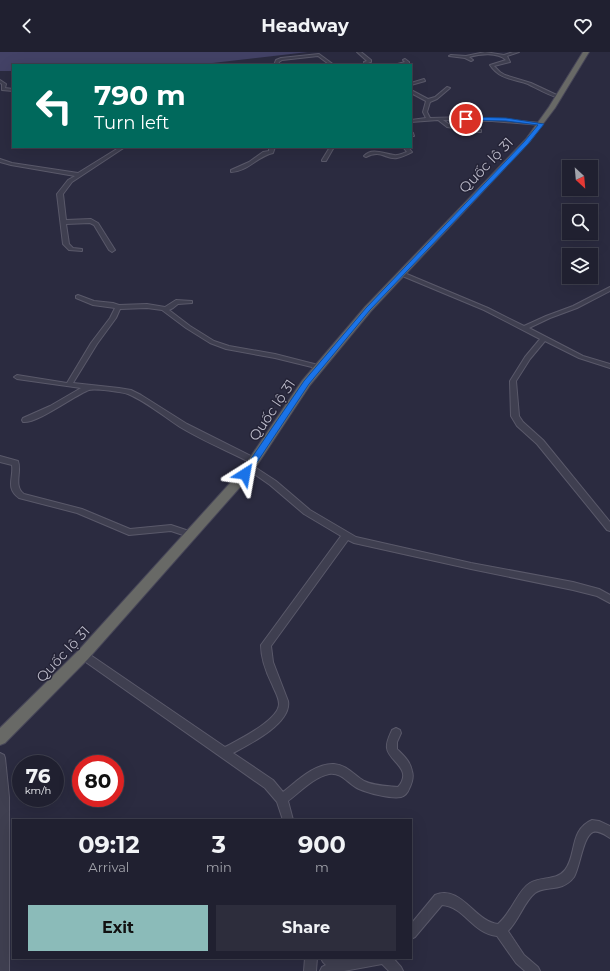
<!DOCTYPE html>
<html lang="en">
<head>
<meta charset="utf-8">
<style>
	:root { --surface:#202030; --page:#2d2d3c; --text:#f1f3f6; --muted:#a2a3ab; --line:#3d3e4c; --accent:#8bbbb9 }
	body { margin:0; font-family:Montserrat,sans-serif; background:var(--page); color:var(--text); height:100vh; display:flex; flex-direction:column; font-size:15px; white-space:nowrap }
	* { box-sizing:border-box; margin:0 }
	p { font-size:13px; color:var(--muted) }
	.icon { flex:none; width:22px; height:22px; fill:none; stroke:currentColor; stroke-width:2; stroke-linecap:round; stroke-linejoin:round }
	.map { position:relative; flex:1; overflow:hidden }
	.details { position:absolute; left:12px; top:767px; width:400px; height:140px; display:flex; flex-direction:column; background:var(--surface); border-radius:0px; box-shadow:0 4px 16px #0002,0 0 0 1px var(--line) }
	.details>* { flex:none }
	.top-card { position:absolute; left:12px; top:12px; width:400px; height:84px; border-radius:0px; box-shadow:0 4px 16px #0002,0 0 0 1px var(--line); background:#00695c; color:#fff; overflow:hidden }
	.needle { width:26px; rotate:154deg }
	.controls { position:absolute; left:562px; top:108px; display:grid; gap:8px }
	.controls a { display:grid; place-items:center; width:36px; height:36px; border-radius:0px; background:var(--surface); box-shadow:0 4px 16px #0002,0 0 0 1px var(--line); font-size:20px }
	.speed { position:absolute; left:12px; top:703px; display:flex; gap:8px; font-size:20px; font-weight:700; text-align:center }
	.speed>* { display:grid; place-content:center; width:52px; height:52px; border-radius:50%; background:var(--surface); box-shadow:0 4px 16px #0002,0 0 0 1px var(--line); line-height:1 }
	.speed small { font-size:10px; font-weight:400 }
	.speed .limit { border:6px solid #d22; background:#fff; color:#111 }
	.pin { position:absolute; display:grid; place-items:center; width:34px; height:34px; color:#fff; margin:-17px; border:2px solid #fff; border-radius:50%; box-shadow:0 1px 4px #0007 }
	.me { position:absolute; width:44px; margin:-22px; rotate:34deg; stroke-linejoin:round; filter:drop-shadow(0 0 3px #0008) }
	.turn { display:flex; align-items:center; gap:14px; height:84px; padding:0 16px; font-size:18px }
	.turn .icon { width:52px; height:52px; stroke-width:2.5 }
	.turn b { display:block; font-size:28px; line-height:34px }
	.eta { display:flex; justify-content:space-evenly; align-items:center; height:68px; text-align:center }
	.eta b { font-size:24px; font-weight:700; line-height:28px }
	.action { display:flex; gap:8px; margin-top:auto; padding:8px 16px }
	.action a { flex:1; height:46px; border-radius:0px; background:var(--accent); color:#111; font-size:16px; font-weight:700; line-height:46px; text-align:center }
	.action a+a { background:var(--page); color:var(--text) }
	header { display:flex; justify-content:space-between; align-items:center; height:52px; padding:0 16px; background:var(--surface); font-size:18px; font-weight:700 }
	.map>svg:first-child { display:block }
</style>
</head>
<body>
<header><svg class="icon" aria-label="back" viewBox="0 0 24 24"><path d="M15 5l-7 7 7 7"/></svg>Headway<svg class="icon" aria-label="heart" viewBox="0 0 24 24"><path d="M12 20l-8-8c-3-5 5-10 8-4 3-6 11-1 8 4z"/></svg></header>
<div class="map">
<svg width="610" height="919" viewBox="0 0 610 919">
	<rect width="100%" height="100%" fill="#2b2b40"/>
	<path fill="#434266" d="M 0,0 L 308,0 L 195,13 L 13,13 L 13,19 L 0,19 Z"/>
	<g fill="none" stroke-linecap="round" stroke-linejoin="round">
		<defs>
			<path id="minor" d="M 357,0 L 361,0 L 371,8 L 371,10 L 368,11 L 369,13 L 365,13 L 364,10 L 367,9 Z
				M 485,0 L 504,3 L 513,0 L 519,0 L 507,4 L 510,10 L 494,14 L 500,20 L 505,23 L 531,31 L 561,45 L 559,46 C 548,43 538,37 528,32 C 513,27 499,27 490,13 L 506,8 C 497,0 480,2 469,5 L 473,8 L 471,9 L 465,6 L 449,4 L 451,3 L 466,4 Z
				M 319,2 L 334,13 L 330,13 L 318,4 L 282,8 L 279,10 L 278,13 L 274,13 L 276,8 L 281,6 Z
				M 405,7 L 409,10 L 409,12 L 394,13 L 405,10 L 403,8 Z
				M 424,27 L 425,29 L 411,33 L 411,31 Z
				M 0,28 L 6,32 L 5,36 L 13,37 L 13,39 L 2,38 L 2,32 L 0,31 Z
				M 447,35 L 450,36 L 437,47 L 430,50 L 427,60 L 430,66 C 467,64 504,67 541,71 L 543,72 L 541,73 L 492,69 L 443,68 L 450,73 L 481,78 L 481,80 L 479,80 L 447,75 L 438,68 L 411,70 L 411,68 L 426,66 L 423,60 L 426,49 L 411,41 L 411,38 L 428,47 L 435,45 Z
				M 411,80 L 413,81 L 414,84 L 411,84 Z
				M 120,95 L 125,95 L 72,130 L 63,142 L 66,168 L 91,167 L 98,171 L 115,198 L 112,200 L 109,198 L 94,173 L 90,171 L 66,172 L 69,192 L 73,196 L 82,197 L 82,199 L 69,198 L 63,192 L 57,142 L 68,128 L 75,124 L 11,113 L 0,110 L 0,107 L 12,111 L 78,121 Z
				M 251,95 L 275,95 L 273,101 C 258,104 247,120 231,120 L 231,118 L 249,110 L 263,100 L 269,99 L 269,96 L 253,96 Z
				M 330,95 L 334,95 L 326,109 L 322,109 L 322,108 Z
				M 403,95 L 408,95 L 412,100 C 408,102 402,105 397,106 C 386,108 381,97 366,105 L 364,104 C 372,95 384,102 394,103 C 398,104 403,101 407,100 Z
				M 402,220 L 488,256 L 524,274 L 546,264 L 573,254 L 610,235 L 610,239 L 577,256 L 550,266 L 529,276 L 583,304 L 610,312 L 610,316 L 579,306 L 545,289 L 530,307 L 516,329 L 519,364 L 523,370 L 543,388 L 610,470 L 610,479 L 607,478 L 537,392 L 517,374 L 511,364 L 510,329 L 525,305 L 540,287 L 484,258 L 400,223 L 400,221 Z
				M 78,243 L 94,249 L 113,251 L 119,253 L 147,252 L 165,255 L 176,248 L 192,249 L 192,251 L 178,252 L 173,256 L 169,258 L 190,274 L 214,289 L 229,294 L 275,302 L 322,314 L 323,315 L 320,317 L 275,306 L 226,297 L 210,291 L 186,276 L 162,258 L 147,256 L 120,257 L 116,266 L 97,292 L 73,331 L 119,336 L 131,338 L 141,343 L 187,372 L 257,407 L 258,409 L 257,411 L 251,411 C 228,399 203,389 180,375 C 163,364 147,350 128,342 C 123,340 94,336 89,338 C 75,343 37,372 23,370 L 22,368 L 23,366 L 50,354 L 81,336 L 17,327 L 14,325 L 17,323 L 67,331 L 91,291 L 110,266 L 115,256 L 93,253 L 76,246 L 76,244 Z
				M 0,404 L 18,409 C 22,420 13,434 24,442 L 82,457 L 130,477 L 171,473 L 195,481 L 196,483 L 195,485 L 192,486 L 171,479 L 129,483 L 77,461 L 19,446 C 5,436 14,426 12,413 L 0,410 Z
				M 250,412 L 276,429 L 310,458 L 356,485 L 471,511 L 573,530 L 599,537 L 610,543 L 610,551 L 597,544 L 573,538 L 471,517 L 354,491 L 348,488 L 271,594 L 273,610 L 288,649 C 292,671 250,692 233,701 L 273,728 L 283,740 C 297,729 315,711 334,712 C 347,713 354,723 364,729 C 374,734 387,734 398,735 C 414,717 388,709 387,696 C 386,690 390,683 392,678 L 396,676 L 400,678 L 401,681 L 397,690 L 397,697 C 404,704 410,709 412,719 C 414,725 412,731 409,737 C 408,740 405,744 401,745 C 391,747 368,741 359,737 C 348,732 342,720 329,722 C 314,725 300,740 288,749 L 293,768 L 283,768 L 277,750 L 265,736 L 80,606 L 78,603 L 80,600 L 83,599 L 86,600 L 225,695 C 238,688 279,668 279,652 C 279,645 274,638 272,632 C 266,620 261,606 261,593 L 341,484 L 304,462 L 270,433 L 247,417 L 246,415 L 247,413 Z
				M 0,701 L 4,703 L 5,706 L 9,745 L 9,919 L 0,919 Z
				M 592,768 L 599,769 L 610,774 L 610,786 C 605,783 599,778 593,780 C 583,784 580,815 574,825 C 562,841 545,833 535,841 C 524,850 519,868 508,879 L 524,903 L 538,915 L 540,919 L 525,919 L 516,911 L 497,884 C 472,881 465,855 442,853 L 415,885 L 411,887 L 411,872 L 435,843 C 461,832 475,870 498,872 C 502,868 505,865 508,860 C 515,851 520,837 530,831 C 542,824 556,829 565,818 C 577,803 569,778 592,768 Z
				M 305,906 L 317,906 L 316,919 L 304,919 Z
				M 321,906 L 337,906 L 339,908 L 348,906 L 393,906 L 401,915 L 403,919 L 389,919 L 382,912 L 344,919 L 320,919 L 322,915 L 326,913 L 323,910 Z"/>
			<path id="trunk" d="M 583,0 L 589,0 L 555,56 L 530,89 L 371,259 L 310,333 L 249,425 L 88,607 L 5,691 L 0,693 L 0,676 L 78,599 L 241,419 L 302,329 L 365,255 L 526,87 L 549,55 Z"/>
		</defs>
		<use href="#minor" stroke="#5a596a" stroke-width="2"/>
		<use href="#trunk" stroke="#474658" stroke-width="2"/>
		<use href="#minor" fill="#3f3f50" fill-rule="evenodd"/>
		<use href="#trunk" fill="#686966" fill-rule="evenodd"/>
	</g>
	<path fill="#1a73e8" stroke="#114b97" d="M 466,65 L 506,66 L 544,72 L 528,92 L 370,258 L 309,332 L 248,424 L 242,424 L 241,422 L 242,420 L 304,329 L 366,256 L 524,90 L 538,73 L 506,69 L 464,68 Z"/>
	<g text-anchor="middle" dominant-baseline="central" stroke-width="3" stroke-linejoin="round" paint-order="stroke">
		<g font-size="14" fill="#bcbbca" stroke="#242336">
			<text transform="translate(486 113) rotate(-46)">Quốc lộ 31</text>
			<text transform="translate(272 358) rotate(-56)">Quốc lộ 31</text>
			<text transform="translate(63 602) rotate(-47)">Quốc lộ 31</text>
		</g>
	</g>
</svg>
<div class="controls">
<a><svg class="needle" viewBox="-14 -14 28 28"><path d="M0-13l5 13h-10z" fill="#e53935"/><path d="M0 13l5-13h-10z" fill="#a2a3ab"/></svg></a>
<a><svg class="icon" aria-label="search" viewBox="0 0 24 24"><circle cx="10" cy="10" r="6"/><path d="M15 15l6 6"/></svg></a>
<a><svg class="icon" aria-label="layers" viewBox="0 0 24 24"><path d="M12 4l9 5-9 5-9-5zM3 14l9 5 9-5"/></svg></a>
</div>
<div class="speed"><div>76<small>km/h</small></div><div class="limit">80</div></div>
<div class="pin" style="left:466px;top:67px;background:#d93025"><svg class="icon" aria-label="arrive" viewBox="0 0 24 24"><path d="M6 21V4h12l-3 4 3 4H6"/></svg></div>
<svg class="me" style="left:245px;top:422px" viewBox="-20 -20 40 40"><path d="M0-17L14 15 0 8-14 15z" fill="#1a73e8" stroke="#fff" stroke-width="4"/></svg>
<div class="top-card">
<div class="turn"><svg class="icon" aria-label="left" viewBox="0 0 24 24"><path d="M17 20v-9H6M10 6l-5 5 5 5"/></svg><div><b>790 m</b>Turn left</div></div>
</div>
<section class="details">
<div class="eta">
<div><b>09:12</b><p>Arrival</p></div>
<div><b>3</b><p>min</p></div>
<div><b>900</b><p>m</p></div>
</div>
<div class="action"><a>Exit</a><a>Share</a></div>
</section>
</div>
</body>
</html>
